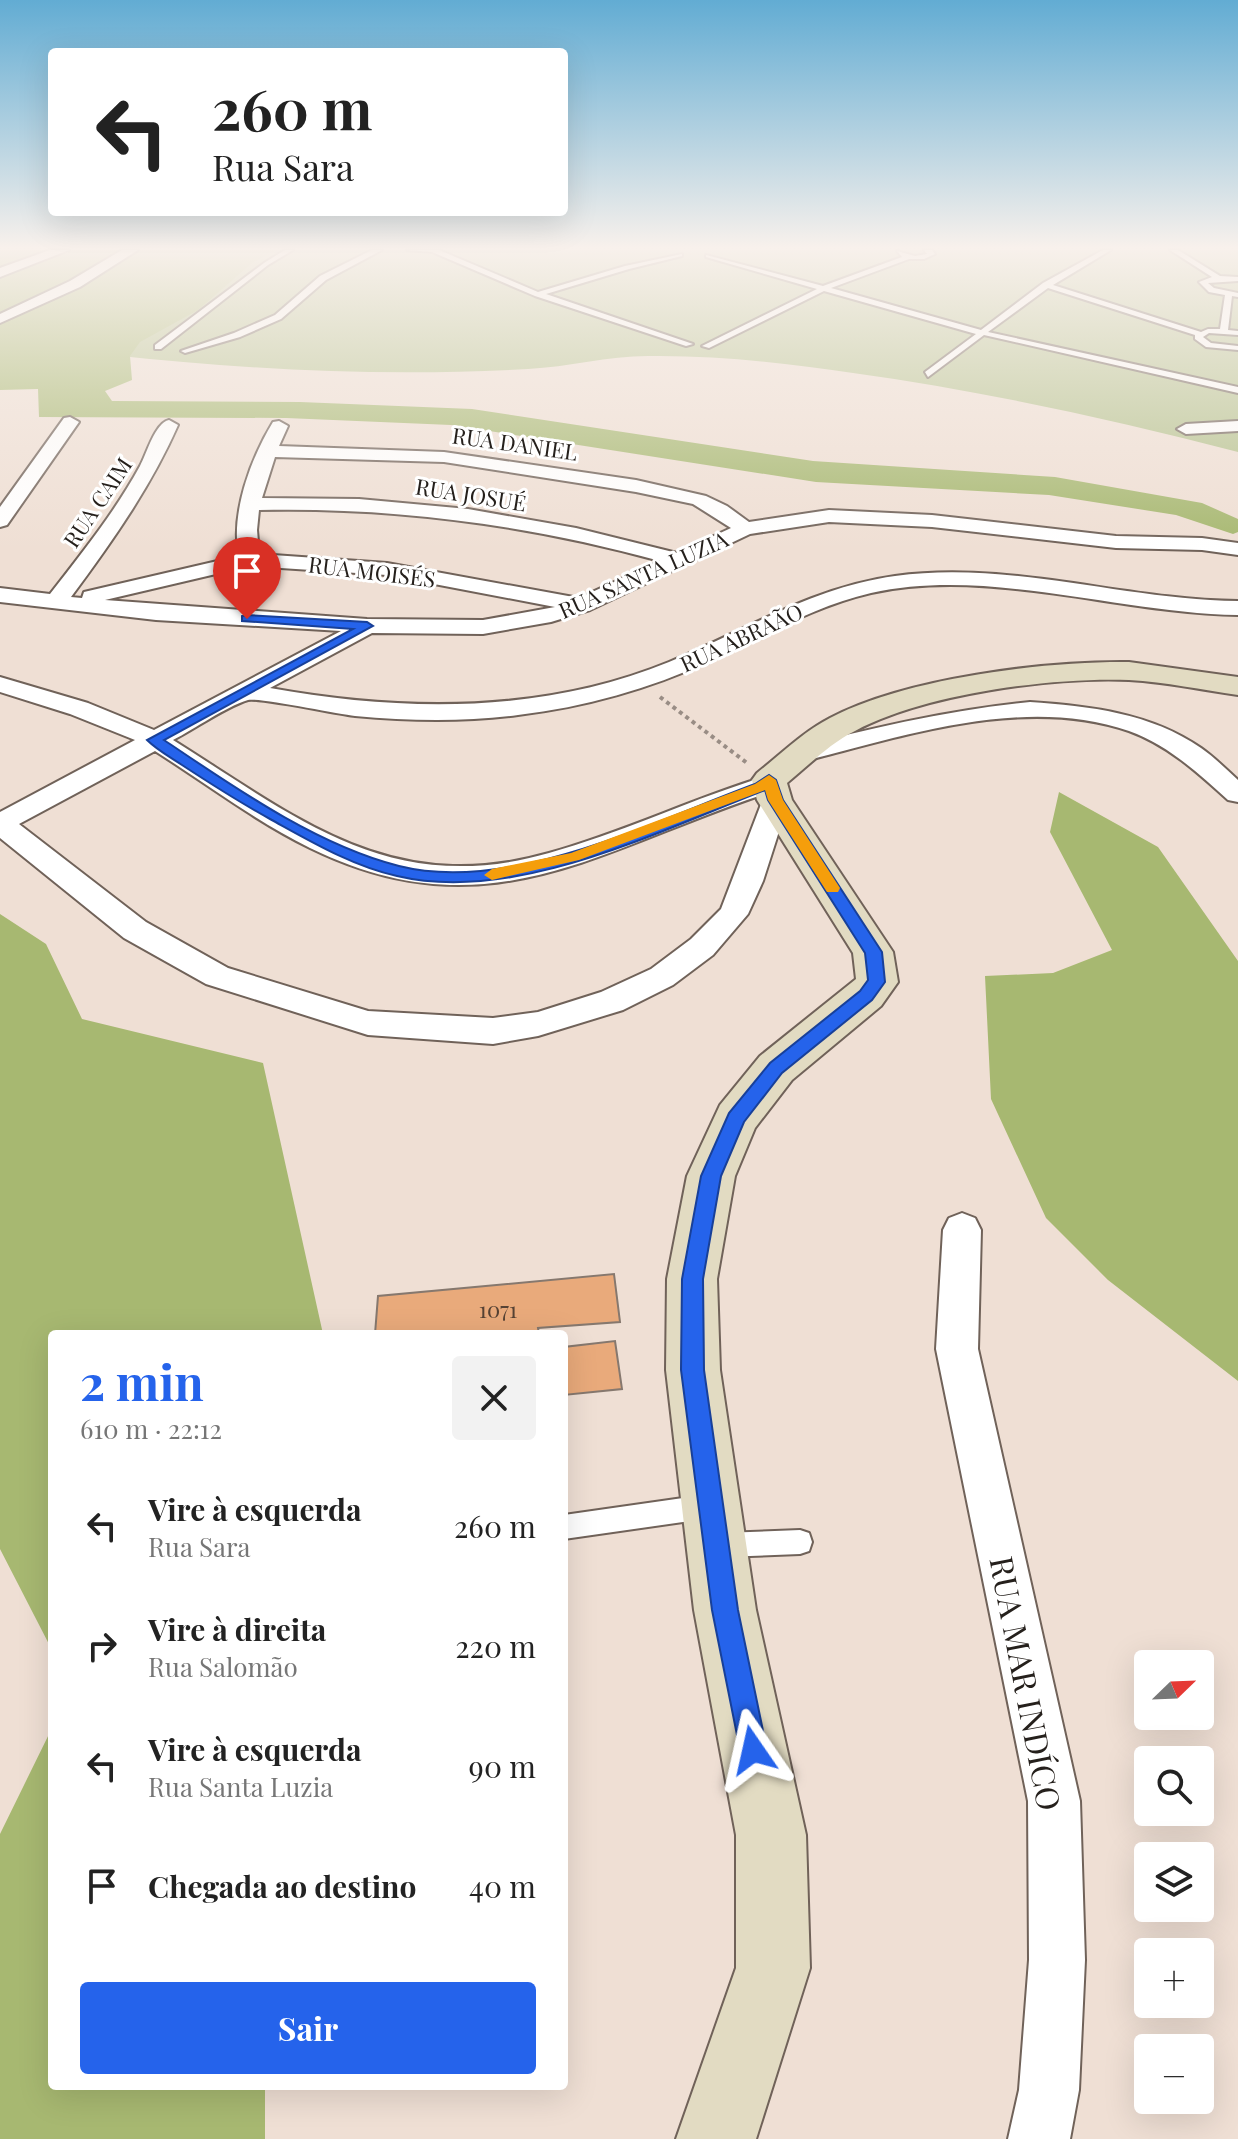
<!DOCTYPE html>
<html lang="pt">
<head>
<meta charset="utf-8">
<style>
	:root { --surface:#fff; --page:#f2f2f2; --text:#222; --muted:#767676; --accent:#2563eb }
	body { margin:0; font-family:"Playfair Display",serif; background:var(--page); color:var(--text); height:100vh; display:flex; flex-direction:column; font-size:30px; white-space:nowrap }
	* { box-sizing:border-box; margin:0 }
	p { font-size:26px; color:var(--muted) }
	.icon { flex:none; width:44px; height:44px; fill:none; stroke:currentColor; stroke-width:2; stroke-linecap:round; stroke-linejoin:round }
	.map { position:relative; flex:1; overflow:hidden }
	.panel { position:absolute; left:48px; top:1330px; width:520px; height:760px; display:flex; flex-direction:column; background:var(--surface); border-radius:8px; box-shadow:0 8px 32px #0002 }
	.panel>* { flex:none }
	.top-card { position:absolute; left:48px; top:48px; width:520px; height:168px; border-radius:8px; box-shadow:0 8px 32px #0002; background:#fff; color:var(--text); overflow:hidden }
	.needle { width:52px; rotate:67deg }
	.controls { position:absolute; left:1134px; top:1650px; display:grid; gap:16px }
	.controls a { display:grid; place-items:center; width:80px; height:80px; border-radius:8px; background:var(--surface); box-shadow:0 8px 32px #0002; font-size:40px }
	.pin { position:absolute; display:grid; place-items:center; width:68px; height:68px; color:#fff; margin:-82px -34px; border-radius:50% 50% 50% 0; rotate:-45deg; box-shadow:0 0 8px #0007 }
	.pin .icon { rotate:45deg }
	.me { position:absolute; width:88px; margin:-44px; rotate:349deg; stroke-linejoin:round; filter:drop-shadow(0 0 6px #0008) }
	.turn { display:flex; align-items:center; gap:28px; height:168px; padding:0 32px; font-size:36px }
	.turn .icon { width:104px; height:104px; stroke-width:2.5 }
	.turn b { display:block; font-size:56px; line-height:68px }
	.round { display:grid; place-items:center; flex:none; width:84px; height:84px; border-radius:8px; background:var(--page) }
	.overview { display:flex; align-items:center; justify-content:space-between; height:136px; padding:0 32px }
	h1 { font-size:48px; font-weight:700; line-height:60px; color:var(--accent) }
	.button { display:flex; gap:16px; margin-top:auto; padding:16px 32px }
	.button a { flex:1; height:92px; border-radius:8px; background:var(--accent); color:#fff; font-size:32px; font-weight:700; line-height:92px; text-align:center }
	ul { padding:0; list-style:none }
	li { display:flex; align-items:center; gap:24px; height:120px; padding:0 32px }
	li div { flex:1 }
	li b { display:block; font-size:30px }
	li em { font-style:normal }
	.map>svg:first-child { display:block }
</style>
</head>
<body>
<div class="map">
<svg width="1238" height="2139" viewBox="0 0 1238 2139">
	<rect width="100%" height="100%" fill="#efdfd4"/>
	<path fill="#b5c28e" d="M 255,250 L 1238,250 L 1238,452 C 1111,419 983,391 853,373 C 785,363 716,355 648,356 C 608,356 568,367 528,369 C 388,377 249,370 111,355 Z"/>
	<path fill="#a7b871" d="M 0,250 L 276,250 L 252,263 L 198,310 L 140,342 L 130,356 L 132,380 L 105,391 L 112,401 L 300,402 L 472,409 L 813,461 L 1055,477 L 1202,503 L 1238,519 L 1238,532 L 1233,534 L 1176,515 L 1049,495 L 816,482 L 451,425 L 286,418 L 39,417 L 38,389 L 0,390 Z
		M 1059,792 L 1158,847 L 1238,961 L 1238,1381 L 1108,1280 L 1046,1218 L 991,1099 L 985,976 L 1053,973 L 1112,950 L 1050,832 Z
		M 0,914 L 46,944 L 82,1019 L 263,1063 L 323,1334 L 52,1334 L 52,1650 L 0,1549 Z
		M 52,1728 L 52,2086 L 265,2086 L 265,2139 L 0,2139 L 0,1834 Z"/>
	<path fill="#e9aa7b" stroke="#86786e" stroke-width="2" d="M 614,1274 L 620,1322 L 538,1328 L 539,1334 L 375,1334 L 378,1296 Z
		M 615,1341 L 622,1389 L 564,1395 L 564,1347 Z"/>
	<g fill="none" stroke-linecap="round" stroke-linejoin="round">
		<defs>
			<path id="lane" d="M 285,250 L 293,250 L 268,265 L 161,349 L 155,349 L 155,345 L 264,263 Z
				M 372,250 L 382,250 L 326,280 L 281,319 L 240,337 L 185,353 L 181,351 L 234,333 L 275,315 L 320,276 Z
				M 407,250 L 439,250 L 538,292 L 625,266 L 682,254 L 682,256 L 629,269 L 546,294 L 693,344 L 686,346 L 535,296 L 432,252 Z
				M 924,250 L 932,250 L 935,254 L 924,259 L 909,259 L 831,288 L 981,330 L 1043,283 L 1103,250 L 1111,250 L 1053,285 L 1201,332 L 1208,329 L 1220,329 L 1225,295 L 1209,292 L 1199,282 L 1212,277 L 1170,250 L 1178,250 L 1220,276 L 1238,277 L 1238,281 L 1208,283 L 1214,288 L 1238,293 L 1238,297 L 1232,296 L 1228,330 L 1238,331 L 1238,335 L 1209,333 L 1203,337 L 1211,343 L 1238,346 L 1238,350 L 1206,347 L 1195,339 L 1195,335 L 1048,288 L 988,332 L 1238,387 L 1238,393 L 984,335 L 928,377 L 925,372 L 976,334 L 824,291 L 709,348 L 702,346 L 817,289 L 706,257 L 706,255 L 823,286 L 902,257 L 897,251 L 915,256 L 927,254 Z
				M 704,1495 L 712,1499 L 716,1507 L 712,1515 L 704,1519 L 564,1539 L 564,1515 Z
				M 800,1530 L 809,1533 L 812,1542 L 809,1551 L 800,1554 L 722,1557 L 713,1554 L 710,1545 L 713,1536 L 722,1533 Z"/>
			<path id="street" d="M 50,250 L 69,250 L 0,277 L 0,268 Z
				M 122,250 L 138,250 L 80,287 L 0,323 L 0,314 L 70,281 Z
				M 70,417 L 79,422 L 7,525 L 0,527 L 0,507 L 64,418 Z
				M 169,420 L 178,425 C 150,488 112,542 71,597 L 82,598 L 84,592 L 239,556 C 230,514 251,458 273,422 L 279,421 L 288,426 L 279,446 L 444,452 L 636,480 L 706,496 L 727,506 L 749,522 L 829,510 L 932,515 L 1116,536 L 1202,538 L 1238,543 L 1238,555 L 1202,550 L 1116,548 L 932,527 L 829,522 L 750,534 L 590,610 L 551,622 L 483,634 L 372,633 L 270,688 C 403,712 542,714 669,662 C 744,631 813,587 895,576 C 1009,560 1124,600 1238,601 L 1238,615 C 1118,613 988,567 871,593 C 814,606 763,637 710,661 C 649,689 585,707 518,715 C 465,722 409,721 355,716 C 338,714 257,697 248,700 C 225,707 195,729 173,740 C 299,819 391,898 549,853 C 618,834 683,803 751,781 C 760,774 766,771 778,774 L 782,780 L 768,793 L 785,794 L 789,800 L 763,881 L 748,914 L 713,955 L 673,985 L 623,1010 L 538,1036 L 493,1044 L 368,1035 L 206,984 L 124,938 L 0,838 L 0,812 L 135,740 L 70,714 L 0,692 L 0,677 L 88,703 L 154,730 L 341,631 L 156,620 L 0,602 L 0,588 L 50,594 C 82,553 115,512 140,466 C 147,453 155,423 169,420 ZM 275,457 L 444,462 L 636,492 L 693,504 L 731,528 L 677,553 L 576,528 L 468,509 L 359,499 L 262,498 ZM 259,510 C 395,507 529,525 660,561 L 579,598 L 387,563 L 259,554 L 257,530 ZM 250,566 L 387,575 L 555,607 L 483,620 L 367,619 L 105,600 ZM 155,751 C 207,784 255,821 310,848 C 488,935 599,849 765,794 L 721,909 L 691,939 L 651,969 L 601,992 L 538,1012 L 493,1018 L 368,1011 L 228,968 L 146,922 L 19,824 Z
				M 1238,421 L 1238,431 L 1186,434 L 1177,429 L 1186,424 Z
				M 1030,702 C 1089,706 1151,713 1201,748 C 1214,757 1226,769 1238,780 L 1238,802 L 1228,800 C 1198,773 1168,745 1129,731 C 1023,695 905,736 801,762 L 792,759 L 788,754 L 792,749 C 871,728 949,710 1030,702 Z
				M 962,1213 L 975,1218 L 981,1230 L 978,1349 L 1080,1801 L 1085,1960 L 1079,2090 L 1070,2139 L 1008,2139 L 1019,2090 L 1029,1960 L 1028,1801 L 936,1349 L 943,1230 L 949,1218 Z"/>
			<path id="secondary" d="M 1129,662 L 1238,677 L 1238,695 C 1202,690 1166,682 1129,680 C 1051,677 924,694 855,731 C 829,744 809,765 787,783 L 792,800 L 893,952 L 898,982 L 881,1006 L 792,1080 L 755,1128 L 735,1176 L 717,1279 L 720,1370 L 756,1610 L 806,1835 L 810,1968 L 756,2139 L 676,2139 L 736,1968 L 736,1835 L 694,1610 L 666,1370 L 667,1279 L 687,1176 L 720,1105 L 760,1056 L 856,979 L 853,953 L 757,800 L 752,780 L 757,773 C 781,754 803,732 830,718 C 905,678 1045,661 1129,662 Z"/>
		</defs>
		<use href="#lane" stroke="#706259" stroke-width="4"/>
		<use href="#street" stroke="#706259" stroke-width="4"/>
		<use href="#secondary" stroke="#706259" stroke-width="4"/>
		<path stroke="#998d85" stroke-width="4" stroke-dasharray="4 4" stroke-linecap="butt" d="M 660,697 L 747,763"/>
		<use href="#lane" fill="#fff" fill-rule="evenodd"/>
		<use href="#street" fill="#fff" fill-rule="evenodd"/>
		<use href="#secondary" fill="#e2dbc2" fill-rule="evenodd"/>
	</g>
	<linearGradient id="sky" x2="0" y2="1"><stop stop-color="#62acd3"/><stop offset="0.45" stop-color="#f8f1ec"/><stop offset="1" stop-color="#f8f1ec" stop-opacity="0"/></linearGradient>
	<rect width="1238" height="550" fill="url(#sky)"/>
	<path fill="#2563eb" stroke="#184099" stroke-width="2" d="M 247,615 L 367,622 L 373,626 L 164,740 C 234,787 316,845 399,866 C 510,894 652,822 755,784 L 769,775 L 776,780 L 783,800 L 882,952 L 885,982 L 872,1000 L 782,1073 L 744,1122 L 721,1176 L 703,1279 L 704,1370 L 738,1610 L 767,1750 L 763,1760 L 753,1764 L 744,1760 L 740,1750 L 712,1610 L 681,1370 L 682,1279 L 701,1176 L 729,1113 L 770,1063 L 860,991 L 868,980 L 865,953 L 768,800 L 765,790 C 656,832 515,904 397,876 C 352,866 310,841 270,819 C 239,802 211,784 182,765 C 170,757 157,750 147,740 L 353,629 L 242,621 L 242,616 Z"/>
	<path fill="#f59e0b" d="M 769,775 L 776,780 L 783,800 L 840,888 L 838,892 L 827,892 L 768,800 L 765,790 L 579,860 L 492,880 L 484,875 L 492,869 L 571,853 L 755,784 Z"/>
	<g text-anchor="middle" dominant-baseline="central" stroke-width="6" stroke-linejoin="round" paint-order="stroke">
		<g font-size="22" fill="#25201c" stroke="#fff">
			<text transform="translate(515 443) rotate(8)">RUA DANIEL</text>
			<text transform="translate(471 494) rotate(9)">RUA JOSUÉ</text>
			<text transform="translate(97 502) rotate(-56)">RUA CAIM</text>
			<text transform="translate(372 571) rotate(7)">RUA MOISÉS</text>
			<text transform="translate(643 574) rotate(-24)">RUA SANTA LUZIA</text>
			<text transform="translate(741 637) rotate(-25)">RUA ABRAÃO</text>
		</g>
		<g font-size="22" fill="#564234">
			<text x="498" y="1309">1071</text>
		</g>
		<g font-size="32" fill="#25201c" stroke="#fff">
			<text transform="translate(1027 1683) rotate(79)">RUA MAR INDÍCO</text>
		</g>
	</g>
</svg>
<div class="controls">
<a><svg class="needle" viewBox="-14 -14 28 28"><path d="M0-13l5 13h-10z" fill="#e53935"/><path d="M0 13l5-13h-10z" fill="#767676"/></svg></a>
<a><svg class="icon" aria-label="search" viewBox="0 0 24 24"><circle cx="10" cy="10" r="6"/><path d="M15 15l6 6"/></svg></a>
<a><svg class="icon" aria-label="layers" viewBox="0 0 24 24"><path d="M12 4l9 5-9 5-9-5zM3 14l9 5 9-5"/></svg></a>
<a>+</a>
<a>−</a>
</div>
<div class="pin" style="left:247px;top:619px;background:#d93025"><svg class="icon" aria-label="arrive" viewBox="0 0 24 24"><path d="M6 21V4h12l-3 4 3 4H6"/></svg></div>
<svg class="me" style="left:753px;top:1750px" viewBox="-20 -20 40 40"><path d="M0-17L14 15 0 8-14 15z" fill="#2563eb" stroke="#fff" stroke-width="4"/></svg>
<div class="top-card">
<div class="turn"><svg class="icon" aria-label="left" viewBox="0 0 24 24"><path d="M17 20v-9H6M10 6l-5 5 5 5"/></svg><div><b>260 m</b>Rua Sara</div></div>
</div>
<section class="panel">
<div class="overview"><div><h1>2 min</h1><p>610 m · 22:12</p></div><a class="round"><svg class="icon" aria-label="close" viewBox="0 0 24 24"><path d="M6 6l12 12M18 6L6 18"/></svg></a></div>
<ul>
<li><svg class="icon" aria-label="left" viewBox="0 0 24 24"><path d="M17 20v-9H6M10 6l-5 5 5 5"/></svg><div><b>Vire à esquerda</b><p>Rua Sara</p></div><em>260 m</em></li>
<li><svg class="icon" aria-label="right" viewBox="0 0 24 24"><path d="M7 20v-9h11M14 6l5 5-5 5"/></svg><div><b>Vire à direita</b><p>Rua Salomão</p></div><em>220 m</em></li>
<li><svg class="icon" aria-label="left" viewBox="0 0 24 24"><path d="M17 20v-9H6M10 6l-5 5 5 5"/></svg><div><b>Vire à esquerda</b><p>Rua Santa Luzia</p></div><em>90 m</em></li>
<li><svg class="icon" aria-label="arrive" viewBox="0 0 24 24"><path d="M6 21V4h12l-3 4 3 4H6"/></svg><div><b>Chegada ao destino</b></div><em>40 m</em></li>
</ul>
<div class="button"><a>Sair</a></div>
</section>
</div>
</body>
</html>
